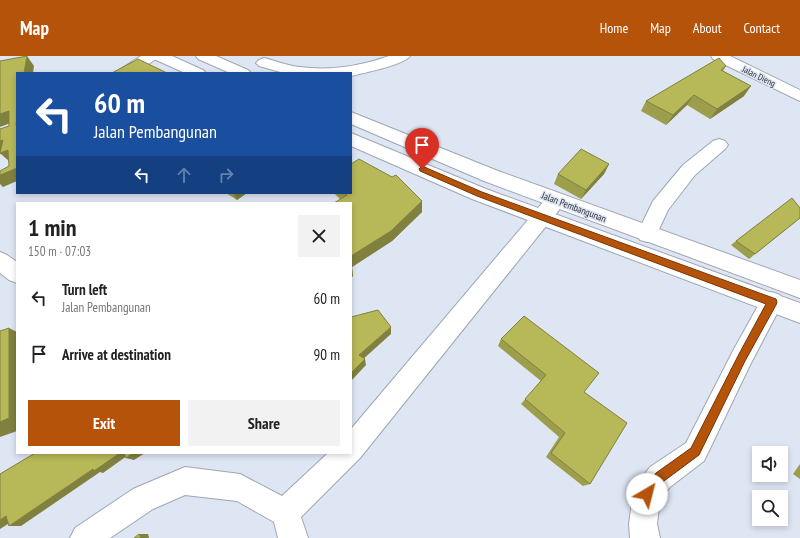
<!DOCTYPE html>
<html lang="en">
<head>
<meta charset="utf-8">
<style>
	:root { --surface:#fff; --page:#f2f2f2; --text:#222; --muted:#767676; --accent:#b45309 }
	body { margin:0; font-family:"PT Sans Narrow",sans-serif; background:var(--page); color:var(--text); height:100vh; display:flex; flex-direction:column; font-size:15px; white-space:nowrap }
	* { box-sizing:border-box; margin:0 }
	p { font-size:13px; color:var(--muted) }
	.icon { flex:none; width:22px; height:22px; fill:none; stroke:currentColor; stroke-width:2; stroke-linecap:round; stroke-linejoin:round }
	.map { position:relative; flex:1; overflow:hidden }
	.panel { position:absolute; left:16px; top:146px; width:336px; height:252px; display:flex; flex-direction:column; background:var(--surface); border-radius:0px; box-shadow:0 2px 6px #0003 }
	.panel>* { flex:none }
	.top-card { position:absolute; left:16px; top:16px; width:336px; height:122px; border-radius:0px; box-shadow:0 2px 6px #0003; background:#1a4fa0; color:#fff; overflow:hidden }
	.fabs { position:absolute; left:752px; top:390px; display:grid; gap:8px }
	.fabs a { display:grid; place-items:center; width:36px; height:36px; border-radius:0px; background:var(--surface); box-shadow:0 2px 6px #0003; font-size:20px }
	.pin { position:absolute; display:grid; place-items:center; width:34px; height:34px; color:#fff; margin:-41px -17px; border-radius:50% 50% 50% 0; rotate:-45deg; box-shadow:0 0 4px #0007 }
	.pin .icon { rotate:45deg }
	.me { position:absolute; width:44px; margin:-22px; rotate:37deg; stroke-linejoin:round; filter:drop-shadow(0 0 3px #0008) }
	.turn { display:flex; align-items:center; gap:14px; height:84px; padding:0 12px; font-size:18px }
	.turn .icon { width:52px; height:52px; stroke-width:2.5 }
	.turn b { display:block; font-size:28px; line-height:34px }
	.lanes { display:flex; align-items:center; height:38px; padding:0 12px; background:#0003; justify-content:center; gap:20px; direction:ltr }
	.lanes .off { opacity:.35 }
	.round { display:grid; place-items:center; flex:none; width:42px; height:42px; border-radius:0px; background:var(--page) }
	.head { display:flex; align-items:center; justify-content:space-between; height:68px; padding:0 12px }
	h1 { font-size:24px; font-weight:700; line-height:30px }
	.action { display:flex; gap:8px; margin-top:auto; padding:8px 12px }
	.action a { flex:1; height:46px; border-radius:0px; background:var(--accent); color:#fff; font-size:16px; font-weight:700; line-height:46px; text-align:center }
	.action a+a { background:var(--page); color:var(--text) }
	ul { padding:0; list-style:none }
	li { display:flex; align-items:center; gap:12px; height:56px; padding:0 12px }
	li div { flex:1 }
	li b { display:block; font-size:15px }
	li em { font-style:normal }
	header { display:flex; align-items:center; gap:24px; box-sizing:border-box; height:56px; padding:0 20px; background:var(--accent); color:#fff }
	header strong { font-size:19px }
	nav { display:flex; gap:22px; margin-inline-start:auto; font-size:14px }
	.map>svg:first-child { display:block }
</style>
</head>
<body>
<header>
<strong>Map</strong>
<nav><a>Home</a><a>Map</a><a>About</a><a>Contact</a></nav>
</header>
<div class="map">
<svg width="800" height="482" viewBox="0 0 800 482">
	<rect width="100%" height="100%" fill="#dee5f3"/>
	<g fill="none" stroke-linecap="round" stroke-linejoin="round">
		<defs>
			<path id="minor" d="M 141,0 L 158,0 L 156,3 L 135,17 L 116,17 L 119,14 Z
				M 389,0 L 410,0 C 404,9 363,17 351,20 L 351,17 L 284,17 L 259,10 L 256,7 L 259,4 L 264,2 C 276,5 288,10 300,11 C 330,15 361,10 389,0 Z
				M 711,0 L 730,0 L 800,34 L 800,45 L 713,3 Z
				M 719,83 L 725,85 L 728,89 L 725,93 L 695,119 L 668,154 L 654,184 L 647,186 L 640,184 L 637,178 L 653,145 L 683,109 L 713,85 Z
				M 556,137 L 563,139 L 566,144 L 563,149 L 360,402 L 301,461 L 308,482 L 278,482 L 274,466 L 237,445 L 185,439 L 153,453 L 110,482 L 70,482 L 75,472 L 133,433 L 185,411 L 240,418 L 282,440 L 328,397 L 351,397 L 351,373 L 549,139 Z
				M 0,196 L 7,199 L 17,206 L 17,227 L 9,224 L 0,217 Z
				M 772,236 L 780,239 L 783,246 L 750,309 L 704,405 L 670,431 L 660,443 L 657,468 L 660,482 L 630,482 L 629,468 L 633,438 L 637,428 L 650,411 L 686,387 L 734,293 L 764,239 Z"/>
			<path id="major" d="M 152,0 L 172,0 L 203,14 L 206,17 L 185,17 L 154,3 Z
				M 196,0 L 216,0 L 248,14 L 251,17 L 230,17 L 198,3 Z
				M 351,56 L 498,115 L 800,224 L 800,242 L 484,125 L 351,68 Z
				M 351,77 L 486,133 L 800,247 L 800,267 L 472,143 L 351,90 Z"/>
		</defs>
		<use href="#minor" stroke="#9fa6b3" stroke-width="2"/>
		<use href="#major" stroke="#9fa6b3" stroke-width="2"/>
		<use href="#minor" fill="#fff" fill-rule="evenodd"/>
		<use href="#major" fill="#fff" fill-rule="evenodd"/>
	</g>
	<path fill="#9d9e4c" d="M 726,10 L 723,15 L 744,40 L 710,63 L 687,49 L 666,69 L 641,55 L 646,45 Z
		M 609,108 L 604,118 L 581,143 L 554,128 L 558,118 Z
		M 226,137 L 247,137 L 237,144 Z
		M 334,137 L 351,137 L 422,145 L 422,156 L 392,185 L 352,211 L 353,220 L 351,222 L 340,143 Z
		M 800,162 L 749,203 L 731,189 L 736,185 Z
		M 501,283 L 584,336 L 590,428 L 583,430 L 546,401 L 559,381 L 521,348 L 541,325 L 498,290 Z
		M 800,408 L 800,423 L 793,418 Z"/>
	<path fill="#80813e" d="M 27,0 L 34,10 L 33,17 L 24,17 Z
		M 751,30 L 744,40 L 710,63 L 717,53 Z
		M 694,39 L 687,49 L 666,69 L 673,59 Z
		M 9,55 L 17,61 L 17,70 L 16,69 L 16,65 L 0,71 L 0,58 Z
		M 3,84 L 13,94 L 10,106 L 1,98 L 0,98 L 0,85 Z
		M 609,108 L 604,118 L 581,143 L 586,134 Z
		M 17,112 L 17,125 L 3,131 L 0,128 L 0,119 Z
		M 233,137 L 247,137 L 237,144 Z
		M 422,145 L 422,156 L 392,185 L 352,211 L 353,220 L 351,222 L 351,200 Z
		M 391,271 L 391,278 L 361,305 L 359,299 Z
		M 9,272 L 17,276 L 17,375 L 0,381 L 0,366 Z
		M 365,303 L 366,309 L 351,325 L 351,317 Z
		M 120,397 L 131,397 L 103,417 L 100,416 L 21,470 L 9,470 L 93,413 Z
		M 133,397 L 145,397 L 134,404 L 126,402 Z
		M 6,460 L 19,461 L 0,473 L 0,464 Z
		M 139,478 L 148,478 L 149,482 L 141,482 Z"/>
	<path fill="#b7b858" stroke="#80813e" d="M 27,0 L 24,17 L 17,17 L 17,61 L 16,69 L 17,68 L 17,112 L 0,119 L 0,115 L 9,110 L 8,94 L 0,97 L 3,84 L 0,85 L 0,73 L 9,70 L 9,55 L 0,58 L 0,5 Z
		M 719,2 L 726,10 L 721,14 L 751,30 L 717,53 L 694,39 L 673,59 L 646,45 Z
		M 138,3 L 167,17 L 112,17 Z
		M 581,93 L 609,108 L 586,134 L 558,118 Z
		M 359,103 L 392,121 L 396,119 L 422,145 L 391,175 L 351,200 L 351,147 L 334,147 L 347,139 L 344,137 L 351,137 L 351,108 Z
		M 792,142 L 800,152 L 800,162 L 755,198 L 736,185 Z
		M 378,254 L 391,271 L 359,299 L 365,303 L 351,317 L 351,261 Z
		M 524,260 L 599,317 L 584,336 L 627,367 L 590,428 L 551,397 L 565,377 L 525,343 L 546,319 L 501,283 Z
		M 9,272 L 9,362 L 0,366 L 0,275 Z
		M 35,397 L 120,397 L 94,415 L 93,413 L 9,470 L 6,460 L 0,464 L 0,418 Z
		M 124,397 L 133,397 L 126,402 Z
		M 139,478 L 141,482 L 134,482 Z"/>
	<path fill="#b45309" stroke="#753606" d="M 422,110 L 482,136 L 776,243 L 777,246 L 776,249 L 745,305 L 699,399 L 664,425 L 651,442 L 647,444 L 643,442 L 641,438 L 656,417 L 691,392 L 739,298 L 766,248 L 477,140 L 420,115 L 419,113 Z"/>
	<g text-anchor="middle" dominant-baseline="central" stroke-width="3" stroke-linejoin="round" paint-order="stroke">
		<g font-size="9" fill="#313339" stroke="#dee5f3">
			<text transform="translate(759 20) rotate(26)">Jalan Dieng</text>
		</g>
		<g font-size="10" fill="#313339" stroke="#dee5f3">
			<text transform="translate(574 151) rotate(21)">Jalan Pembangunan</text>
		</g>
	</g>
</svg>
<div class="fabs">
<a><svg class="icon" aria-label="sound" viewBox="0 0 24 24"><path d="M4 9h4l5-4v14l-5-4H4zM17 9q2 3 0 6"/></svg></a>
<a><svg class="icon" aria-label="search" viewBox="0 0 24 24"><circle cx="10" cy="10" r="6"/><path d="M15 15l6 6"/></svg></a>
</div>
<div class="pin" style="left:422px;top:113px;background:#d93025"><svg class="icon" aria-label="arrive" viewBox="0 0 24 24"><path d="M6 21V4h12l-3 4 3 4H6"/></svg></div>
<svg class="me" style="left:647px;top:438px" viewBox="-20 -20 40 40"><circle r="19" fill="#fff"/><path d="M0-13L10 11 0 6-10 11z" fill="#b45309"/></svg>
<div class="top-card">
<div class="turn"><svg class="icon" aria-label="left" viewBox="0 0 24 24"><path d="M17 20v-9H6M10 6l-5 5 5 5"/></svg><div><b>60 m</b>Jalan Pembangunan</div></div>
<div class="lanes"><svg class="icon" aria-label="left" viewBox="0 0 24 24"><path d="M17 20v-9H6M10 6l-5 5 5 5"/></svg><svg class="icon off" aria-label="ahead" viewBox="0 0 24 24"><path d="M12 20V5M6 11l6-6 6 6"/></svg><svg class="icon off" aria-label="right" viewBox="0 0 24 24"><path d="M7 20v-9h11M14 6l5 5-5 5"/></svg></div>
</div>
<section class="panel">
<div class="head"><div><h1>1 min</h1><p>150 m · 07:03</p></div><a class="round"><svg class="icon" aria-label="close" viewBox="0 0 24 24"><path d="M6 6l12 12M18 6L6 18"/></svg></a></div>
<ul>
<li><svg class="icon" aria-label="left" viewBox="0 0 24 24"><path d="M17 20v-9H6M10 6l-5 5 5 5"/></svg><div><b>Turn left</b><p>Jalan Pembangunan</p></div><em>60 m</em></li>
<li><svg class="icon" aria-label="arrive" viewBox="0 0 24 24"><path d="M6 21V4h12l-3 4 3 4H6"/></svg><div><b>Arrive at destination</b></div><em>90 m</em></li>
</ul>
<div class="action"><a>Exit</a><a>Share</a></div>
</section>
</div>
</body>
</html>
